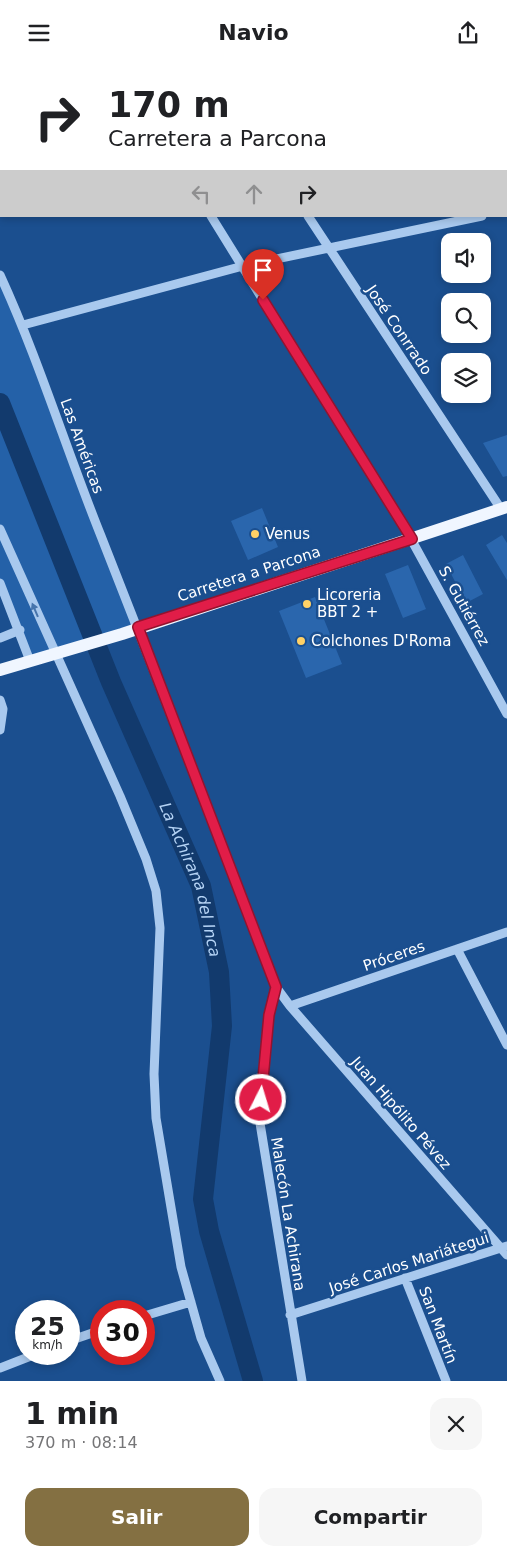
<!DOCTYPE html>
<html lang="es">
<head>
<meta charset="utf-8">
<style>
	:root { --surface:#fff; --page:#f6f6f6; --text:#202124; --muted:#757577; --accent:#847042 }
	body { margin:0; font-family:"DejaVu Sans",sans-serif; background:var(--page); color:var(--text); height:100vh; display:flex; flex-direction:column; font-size:19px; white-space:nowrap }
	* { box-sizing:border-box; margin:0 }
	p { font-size:16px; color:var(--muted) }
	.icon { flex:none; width:28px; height:28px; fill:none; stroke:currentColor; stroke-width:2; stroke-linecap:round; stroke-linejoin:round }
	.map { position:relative; height:1316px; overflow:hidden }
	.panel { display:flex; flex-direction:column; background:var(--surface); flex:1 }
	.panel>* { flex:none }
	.hud { position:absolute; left:0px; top:0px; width:508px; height:152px; box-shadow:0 2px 8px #0003; background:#fff; color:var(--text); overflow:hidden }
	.fabs { position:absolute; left:441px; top:168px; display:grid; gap:10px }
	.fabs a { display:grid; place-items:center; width:50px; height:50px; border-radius:10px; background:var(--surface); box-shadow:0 2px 8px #0003; font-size:25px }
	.speed { position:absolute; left:15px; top:1235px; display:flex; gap:10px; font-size:25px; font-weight:700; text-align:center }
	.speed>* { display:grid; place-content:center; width:65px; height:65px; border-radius:50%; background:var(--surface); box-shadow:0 2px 8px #0003; line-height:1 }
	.speed small { font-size:12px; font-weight:400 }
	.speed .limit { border:8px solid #d22; background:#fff; color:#111 }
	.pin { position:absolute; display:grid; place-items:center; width:42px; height:42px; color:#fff; margin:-51px -21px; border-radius:50% 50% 50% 0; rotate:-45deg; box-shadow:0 0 5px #0007 }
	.pin .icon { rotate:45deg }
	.me { position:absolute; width:55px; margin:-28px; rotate:5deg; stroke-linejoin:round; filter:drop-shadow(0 0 4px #0008) }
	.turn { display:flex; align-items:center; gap:18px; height:105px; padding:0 25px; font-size:22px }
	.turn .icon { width:65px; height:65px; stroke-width:2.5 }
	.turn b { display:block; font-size:35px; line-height:42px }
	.lanes { display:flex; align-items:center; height:48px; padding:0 25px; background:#0003; justify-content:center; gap:25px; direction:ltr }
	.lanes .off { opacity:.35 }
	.round { display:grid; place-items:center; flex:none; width:52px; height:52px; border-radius:15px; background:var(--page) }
	.overview { display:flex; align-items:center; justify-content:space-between; height:85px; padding:0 25px }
	h1 { font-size:30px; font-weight:700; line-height:38px }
	.button { display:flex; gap:10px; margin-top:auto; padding:10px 25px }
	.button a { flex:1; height:58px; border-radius:15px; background:var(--accent); color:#fff; font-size:20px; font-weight:700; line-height:58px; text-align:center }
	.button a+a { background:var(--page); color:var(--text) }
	header { display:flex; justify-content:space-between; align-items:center; height:65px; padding:0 25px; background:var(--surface); font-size:22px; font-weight:700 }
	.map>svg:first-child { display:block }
</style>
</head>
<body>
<header><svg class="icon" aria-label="menu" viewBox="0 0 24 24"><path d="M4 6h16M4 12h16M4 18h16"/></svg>Navio<svg class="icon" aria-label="share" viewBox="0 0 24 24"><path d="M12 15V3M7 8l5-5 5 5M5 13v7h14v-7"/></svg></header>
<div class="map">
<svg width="507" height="1316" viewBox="0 0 507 1316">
	<rect width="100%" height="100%" fill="#1b4f8f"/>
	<path fill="#2461a8" d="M 0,212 L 138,562 L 30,596 L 0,525 Z"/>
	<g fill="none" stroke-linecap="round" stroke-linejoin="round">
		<path stroke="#123a6d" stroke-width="20" id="s1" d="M 0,338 L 111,617 L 201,821 L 219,907 L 222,961 L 203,1134 L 209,1166 L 253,1316"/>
	</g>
	<path fill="#2a66ad" d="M 507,370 L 507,411 L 503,412 L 483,378 Z
		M 262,443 L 278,482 L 248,495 L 231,456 Z
		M 502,470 L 507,478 L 507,515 L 486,480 Z
		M 463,490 L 483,529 L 466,538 L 446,499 Z
		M 408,500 L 426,544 L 403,553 L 385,509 Z
		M 315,532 L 342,599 L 306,613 L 279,546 Z"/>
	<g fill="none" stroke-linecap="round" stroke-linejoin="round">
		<path stroke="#a9c9ee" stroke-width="9" d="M 116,0 L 117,1
			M 215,0 L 216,1
			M 441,0 L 442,1
			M 271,1 L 276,0
			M 506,125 L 507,127
			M 506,146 L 507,146
			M 211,151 L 411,474 L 507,649
			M 308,151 L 501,444
			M 0,210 C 39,295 66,384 101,471 C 160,621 218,771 276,922 L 269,951 L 259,1052 L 302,1316
			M 23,260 L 243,201 L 482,151
			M 0,464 L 120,731 L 146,794 L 156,826 L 160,863 L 154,1009 L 156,1053 L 181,1202 L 201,1273 L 220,1316
			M 0,518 L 30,596
			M 0,573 L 20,565
			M 0,635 L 3,644 L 0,665
			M 457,884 L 507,980
			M 276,922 L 290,941 L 507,1190
			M 290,941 L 507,867
			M 405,1213 L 446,1316
			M 290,1250 L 507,1181
			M 144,1251 L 191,1237
			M 69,1276 L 101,1265
			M 0,1303 L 36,1289"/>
		<path stroke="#f0f6ff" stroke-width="12" d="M 0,605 L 122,569 L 507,442"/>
	</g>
	<defs><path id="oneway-solid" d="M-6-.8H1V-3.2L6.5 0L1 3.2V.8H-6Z" transform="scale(1.25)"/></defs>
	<use fill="#4674ac" href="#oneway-solid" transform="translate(35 545) rotate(-113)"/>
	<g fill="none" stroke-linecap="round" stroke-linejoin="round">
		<defs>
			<path id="route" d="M 261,1035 L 269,950 L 276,922 L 138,562 L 412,474 L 263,235"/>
		</defs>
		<use href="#route" stroke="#92132f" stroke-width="12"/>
		<use href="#route" stroke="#e11d48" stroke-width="9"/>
	</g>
	<g fill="#ffd166" stroke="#1b4f8f" stroke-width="2">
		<circle cx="255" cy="469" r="5"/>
		<circle cx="307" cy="539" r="5"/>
		<circle cx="301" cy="576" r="5"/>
	</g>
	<g text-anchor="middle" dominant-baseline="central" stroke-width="5" stroke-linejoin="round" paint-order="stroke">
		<g font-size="15" fill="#fff" stroke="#1b4f8f">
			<text transform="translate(399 265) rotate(56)">José Conrrado</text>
			<text transform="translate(82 381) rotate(70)">Las Américas</text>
			<text transform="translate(249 509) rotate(-18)">Carretera a Parcona</text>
			<text transform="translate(464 541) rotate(61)">S. Gutiérrez</text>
			<text transform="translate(394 891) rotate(-19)">Próceres</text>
			<text transform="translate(401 1048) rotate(49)">Juan Hipólito Pévez</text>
			<text transform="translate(288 1149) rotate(81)">Malecón La Achirana</text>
			<text transform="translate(409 1198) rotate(-18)">José Carlos Mariátegui</text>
			<text transform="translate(438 1260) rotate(69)">San Martín</text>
		</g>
		<g font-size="15" fill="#fff" stroke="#1b4f8f" text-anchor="start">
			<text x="265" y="469">Venus</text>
			<text x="317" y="530">Licoreria<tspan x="317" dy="17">BBT 2 +</tspan></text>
			<text x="311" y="576">Colchones D'Roma</text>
		</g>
		<g font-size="16" font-style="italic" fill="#b5d3f5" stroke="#1b4f8f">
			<text stroke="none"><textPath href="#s1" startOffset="514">La Achirana del Inca</textPath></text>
		</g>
	</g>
</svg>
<div class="fabs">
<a><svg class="icon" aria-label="sound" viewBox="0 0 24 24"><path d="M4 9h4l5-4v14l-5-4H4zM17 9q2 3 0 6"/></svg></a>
<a><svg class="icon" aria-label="search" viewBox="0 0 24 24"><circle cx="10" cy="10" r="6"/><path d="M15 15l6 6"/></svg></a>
<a><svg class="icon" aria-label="layers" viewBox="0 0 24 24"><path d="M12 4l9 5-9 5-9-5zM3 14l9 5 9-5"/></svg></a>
</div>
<div class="speed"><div>25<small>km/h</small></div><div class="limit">30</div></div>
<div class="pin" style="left:263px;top:235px;background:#d93025"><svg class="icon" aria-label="arrive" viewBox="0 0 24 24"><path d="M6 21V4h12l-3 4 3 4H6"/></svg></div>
<svg class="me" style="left:261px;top:1035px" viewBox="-20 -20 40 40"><circle r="17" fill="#e11d48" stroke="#fff" stroke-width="3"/><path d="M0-11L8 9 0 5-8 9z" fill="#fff"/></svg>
<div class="hud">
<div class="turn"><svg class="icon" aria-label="right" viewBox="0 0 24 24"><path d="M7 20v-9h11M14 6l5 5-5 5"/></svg><div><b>170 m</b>Carretera a Parcona</div></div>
<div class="lanes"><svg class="icon off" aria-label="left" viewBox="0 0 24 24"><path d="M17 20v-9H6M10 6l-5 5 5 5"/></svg><svg class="icon off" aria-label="ahead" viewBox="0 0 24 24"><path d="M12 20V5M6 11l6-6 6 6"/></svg><svg class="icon" aria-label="right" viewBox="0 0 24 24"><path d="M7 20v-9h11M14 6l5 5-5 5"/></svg></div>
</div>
</div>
<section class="panel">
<div class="overview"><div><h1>1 min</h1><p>370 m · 08:14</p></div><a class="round"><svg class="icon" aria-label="close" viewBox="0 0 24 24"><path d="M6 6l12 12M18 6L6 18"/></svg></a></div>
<div class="button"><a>Salir</a><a>Compartir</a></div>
</section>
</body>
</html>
